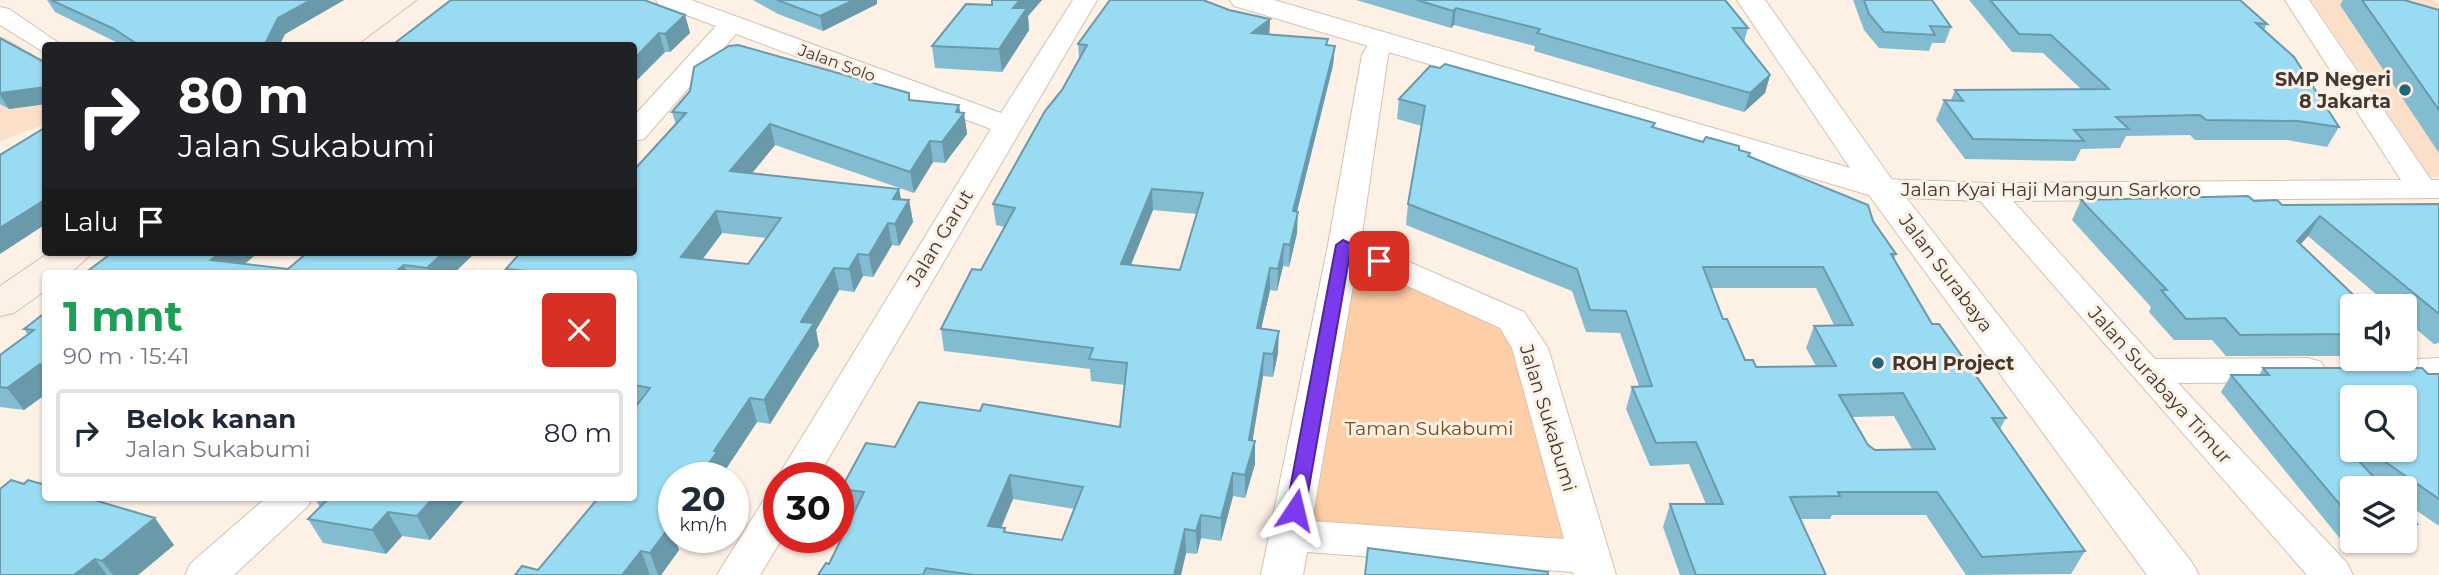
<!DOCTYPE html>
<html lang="id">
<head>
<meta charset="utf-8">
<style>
	:root { --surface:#fff; --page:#f2f2f3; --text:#1f2937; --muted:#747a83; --line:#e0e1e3 }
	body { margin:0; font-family:Montserrat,sans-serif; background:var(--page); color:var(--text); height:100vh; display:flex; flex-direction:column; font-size:26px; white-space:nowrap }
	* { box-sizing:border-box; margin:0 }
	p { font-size:23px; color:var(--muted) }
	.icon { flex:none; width:38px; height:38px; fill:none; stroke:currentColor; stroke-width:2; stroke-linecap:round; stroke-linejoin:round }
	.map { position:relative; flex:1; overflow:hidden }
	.panel { position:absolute; left:42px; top:270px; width:595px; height:231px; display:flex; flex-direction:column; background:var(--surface); border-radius:7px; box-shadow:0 2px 5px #0004 }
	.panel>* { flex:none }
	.guide { position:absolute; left:42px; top:42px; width:595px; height:214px; border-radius:7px; box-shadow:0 2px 5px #0004; background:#202124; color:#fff; overflow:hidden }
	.buttons { position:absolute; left:2340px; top:294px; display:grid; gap:14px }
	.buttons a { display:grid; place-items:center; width:77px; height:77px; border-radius:7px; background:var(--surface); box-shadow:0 2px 5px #0004; font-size:35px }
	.speed { position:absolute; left:658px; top:462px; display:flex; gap:14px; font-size:35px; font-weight:700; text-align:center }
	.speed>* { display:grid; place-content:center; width:91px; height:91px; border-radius:50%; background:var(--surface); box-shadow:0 2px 5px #0004; line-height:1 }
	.speed small { font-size:18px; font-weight:400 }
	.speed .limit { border:10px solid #d22; background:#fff; color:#111 }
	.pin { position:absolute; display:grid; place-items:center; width:60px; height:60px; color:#fff; margin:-30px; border-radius:14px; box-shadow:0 4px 10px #0006 }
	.me { position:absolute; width:77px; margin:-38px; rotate:10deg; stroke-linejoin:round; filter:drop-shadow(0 0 5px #0008) }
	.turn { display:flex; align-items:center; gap:24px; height:147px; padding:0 21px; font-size:32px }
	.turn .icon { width:91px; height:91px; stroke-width:2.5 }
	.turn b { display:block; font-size:49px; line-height:60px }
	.then { display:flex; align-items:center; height:66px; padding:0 21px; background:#0003; gap:14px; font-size:26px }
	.round { display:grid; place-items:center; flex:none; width:74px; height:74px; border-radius:7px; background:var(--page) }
	.headline { display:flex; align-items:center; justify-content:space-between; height:119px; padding:0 21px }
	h1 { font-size:42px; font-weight:700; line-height:52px; color:#1e9e55 }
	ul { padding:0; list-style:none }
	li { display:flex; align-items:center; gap:21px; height:88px; margin:0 14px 10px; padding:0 7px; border:4px solid var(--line); border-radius:7px }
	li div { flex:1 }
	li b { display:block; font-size:26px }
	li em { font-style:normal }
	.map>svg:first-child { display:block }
</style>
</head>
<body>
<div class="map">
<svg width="2439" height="575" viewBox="0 0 2439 575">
	<rect width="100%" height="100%" fill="#fdf0e5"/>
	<path fill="#fbdfc8" d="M 2311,0 L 2432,0 L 2439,4 L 2439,177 L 2430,177 Z
		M 5,37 L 45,61 L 45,124 L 0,141 L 0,38 Z"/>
	<path fill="#fecea6" d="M 1348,254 L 1481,309 L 1515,337 L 1576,548 L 1302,526 Z"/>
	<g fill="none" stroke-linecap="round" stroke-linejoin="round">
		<defs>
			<path id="minor" d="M 656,0 L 691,0 L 1001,113 L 1073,0 L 1097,0 L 817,478 L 777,478 L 991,129 L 736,34 L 644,139 L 634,141 L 634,116 L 716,26 L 659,5 Z
				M 2285,0 L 2309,0 L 2431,180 L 2439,180 L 2439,198 L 2013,201 L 2155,359 L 2308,358 L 2321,362 L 2326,370 L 2321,378 L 2308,382 L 2178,383 L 2347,563 L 2353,575 L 2307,575 L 1980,201 L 1881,197 L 1870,194 L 1866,188 L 1870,182 L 1881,179 L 1989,183 L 2401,180 Z
				M 0,7 L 9,9 L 63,46 L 46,46 L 46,52 L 42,51 L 0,25 Z
				M 1383,32 L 1392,35 L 1396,40 L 1388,55 L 1361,241 L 1524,312 L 1548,348 L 1616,575 L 1574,575 L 1573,572 L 1307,552 L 1303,575 L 1261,575 L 1328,245 L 1362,55 L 1374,35 ZM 1357,263 L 1500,328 L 1512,348 L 1564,539 L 1312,521 Z
				M 2439,358 L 2439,382 L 2379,382 L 2366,378 L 2361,370 L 2366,362 Z
				M 779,494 L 779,537 L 783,537 L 760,575 L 717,575 L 765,498 Z
				M 267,497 L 313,497 L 307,507 L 234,575 L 185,575 L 191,563 Z"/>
			<path id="tertiary" d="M 1230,0 L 1274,0 L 1850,168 L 1737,0 L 1765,0 L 1893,181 L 2191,561 L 2199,575 L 2147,575 L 1869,195 L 1234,6 Z"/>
			<path id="secondary" d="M 418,0 L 450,0 L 391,46 L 357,46 Z
				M 50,252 L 94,252 L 70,273 L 46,273 L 46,290 L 14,313 L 0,316 L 0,286 Z"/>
		</defs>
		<use href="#minor" stroke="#d6c1af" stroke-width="2"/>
		<use href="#tertiary" stroke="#d6c1af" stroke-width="2"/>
		<use href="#secondary" stroke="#d6c1af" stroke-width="2"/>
		<use href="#minor" fill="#fff" fill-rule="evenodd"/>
		<use href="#tertiary" fill="#fff" fill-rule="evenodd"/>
		<use href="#secondary" fill="#fdf0e6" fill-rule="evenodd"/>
	</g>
	<path fill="#83bcd1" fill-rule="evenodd" d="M 47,0 L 344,0 L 285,34 L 279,46 L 124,46 L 55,12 Z
		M 753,0 L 877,0 L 877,4 L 823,31 L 778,14 Z
		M 992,0 L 1042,0 L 1028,16 L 1029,30 L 1002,72 L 935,68 L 932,46 L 992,5 Z
		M 1356,0 L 1725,0 L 1748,28 L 1744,42 L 1770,75 L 1765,93 L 1744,112 L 1534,51 L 1535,46 L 1454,25 L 1451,28 Z
		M 1853,0 L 1932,0 L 1951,27 L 1945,43 L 1932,43 L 1929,51 L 1879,48 L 1864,30 Z
		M 1969,0 L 2240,0 L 2267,24 L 2264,30 L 2339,127 L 2327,147 L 2287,140 L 2195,140 L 2190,135 L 2126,136 L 2120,148 L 2081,149 L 2075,161 L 1965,159 L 1936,120 L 1944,100 L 1951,100 L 1955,90 L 2081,89 L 2043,53 L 2012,52 Z
		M 2343,0 L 2404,0 L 2439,10 L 2439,153 L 2340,5 Z
		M 1229,10 L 1270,19 L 1269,34 L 1328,39 L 1327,45 L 1335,46 L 1333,65 L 1297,211 L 1297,233 L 1289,267 L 1283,266 L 1277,291 L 1270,290 L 1261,329 L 1278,353 L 1273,377 L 1263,376 L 1252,440 L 1255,441 L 1255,464 L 1245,498 L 1233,496 L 1221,541 L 1201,538 L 1197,554 L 1186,553 L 1181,575 L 818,575 L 829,564 L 854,513 L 847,512 L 841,489 L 895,447 L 980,411 L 1120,427 L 1125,385 L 1091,381 L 1090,369 L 944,351 L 941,329 L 981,270 L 1005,227 L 996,225 L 993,204 L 1062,90 L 1079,59 L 1078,44 ZM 1153,210 L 1197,214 L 1180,270 L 1131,265 ZM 1013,499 L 1075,509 L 1062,540 L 1006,532 L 1001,528 Z
		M 685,15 L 690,33 L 670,52 L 665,52 L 634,83 L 634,46 Z
		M 0,38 L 46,63 L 46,104 L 9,109 L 0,104 Z
		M 1399,99 L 1655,123 L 1654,128 L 1703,142 L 1739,150 L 1873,221 L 1896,254 L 1894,259 L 1932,324 L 2006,418 L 2000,429 L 2085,551 L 2071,574 L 1966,575 L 1926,515 L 1832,515 L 1830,519 L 1800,519 L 1826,575 L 1680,575 L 1663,527 L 1670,504 L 1706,504 L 1689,464 L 1650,466 L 1626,409 L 1632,387 L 1639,386 L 1620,333 L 1586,332 L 1572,291 L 1406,225 L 1408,204 L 1422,126 L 1397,119 ZM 1712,288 L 1816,288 L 1834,325 L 1814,326 L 1806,348 L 1816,366 L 1756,367 L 1745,360 L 1723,319 ZM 1894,416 L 1912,449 L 1875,450 L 1868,445 L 1852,417 Z
		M 911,101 L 964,113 L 967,134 L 945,163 L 933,162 L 914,193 L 775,145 L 752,173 L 899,189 L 901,199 L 909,200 L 913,222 L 899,246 L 892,245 L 873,277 L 863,276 L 854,292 L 839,290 L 816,330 L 819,346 L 770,424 L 757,422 L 724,472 L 725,476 L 724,478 L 674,478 L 676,542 L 679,550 L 661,575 L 515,575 L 538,570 L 599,497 L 597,497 L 634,497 L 634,273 L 507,273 L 506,269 L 634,252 L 676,125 L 672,112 ZM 722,233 L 767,238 L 748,264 L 703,259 Z
		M 2081,200 L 2254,201 L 2282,205 L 2439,204 L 2439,343 L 2434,344 L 2404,319 L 2404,306 L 2390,306 L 2308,236 L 2300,245 L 2352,306 L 2352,356 L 2226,356 L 2212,340 L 2174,340 L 2149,312 L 2151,307 L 2072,220 Z
		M 308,252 L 476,252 L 454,273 L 85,273 L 244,264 L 288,269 Z
		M 46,312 L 46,394 L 24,410 L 0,407 L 0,355 L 28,335 L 24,329 Z
		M 2263,368 L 2439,374 L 2439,526 L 2404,502 L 2404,488 L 2385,488 L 2382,486 L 2352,488 L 2352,541 L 2404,541 L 2403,542 L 2342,541 L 2221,392 L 2231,375 L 2259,375 ZM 2352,397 L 2404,450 L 2352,450 Z
		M 314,497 L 467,497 L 430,540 L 402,536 L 386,554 L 323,543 L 308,519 L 320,507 Z
		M 472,497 L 496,497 L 493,501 Z
		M 2404,510 L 2417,524 L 2404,540 Z
		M 174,545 L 138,575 L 0,575 Z"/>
	<path fill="#6a99aa" d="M 311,0 L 344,0 L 285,34 L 279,46 L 264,46 L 278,18 Z
		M 854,0 L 877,0 L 877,4 L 823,31 L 820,16 Z
		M 1020,0 L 1042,0 L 1028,16 L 1029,30 L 1002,72 L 999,49 L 1013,8 Z
		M 1456,8 L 1454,25 L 1451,28 L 1453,11 Z
		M 685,15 L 690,33 L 670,52 L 665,34 Z
		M 1270,19 L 1269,38 L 1252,33 Z
		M 659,33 L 665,52 L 634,83 L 634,59 Z
		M 1335,46 L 1333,65 L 1292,232 L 1293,211 Z
		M 1770,75 L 1765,93 L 1744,112 L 1750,93 Z
		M 46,87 L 46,104 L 9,109 L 0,95 L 0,93 Z
		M 959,105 L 961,117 L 964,113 L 967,134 L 945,163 L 942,142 Z
		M 770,124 L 775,145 L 736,193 L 730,171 Z
		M 930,141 L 933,162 L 914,193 L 910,172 Z
		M 899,189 L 903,210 L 909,200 L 913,222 L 899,246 L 895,224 L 893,199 Z
		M 1152,189 L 1153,210 L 1122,286 L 1121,264 Z
		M 46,199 L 46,224 L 0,254 L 0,228 Z
		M 716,211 L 722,233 L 687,279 L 681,257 Z
		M 1298,212 L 1297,233 L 1289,267 L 1290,245 Z
		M 2320,216 L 2308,236 L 2284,262 L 2297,241 Z
		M 888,223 L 892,245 L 873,277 L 869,255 Z
		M 1284,244 L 1283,266 L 1277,291 L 1278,269 Z
		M 221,252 L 259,252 L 234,273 L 211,260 Z
		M 444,252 L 476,252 L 454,273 L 429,273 L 427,268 Z
		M 858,254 L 863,276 L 854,292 L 849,269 Z
		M 404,265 L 407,273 L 394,273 Z
		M 834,268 L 839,290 L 816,330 L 819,346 L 770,424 L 764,400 L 801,322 Z
		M 1270,268 L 1270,290 L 1256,351 L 1257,328 Z
		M 1279,331 L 1278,353 L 1273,377 L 1273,354 Z
		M 1264,353 L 1263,376 L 1249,463 L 1249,440 Z
		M 40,364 L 46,371 L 46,394 L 24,410 L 7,388 Z
		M 750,398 L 757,422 L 724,472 L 725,476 L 724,478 L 698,478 L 714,451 Z
		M 1255,441 L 1255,464 L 1245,498 L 1245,475 Z
		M 1233,473 L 1233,496 L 1221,541 L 1221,518 Z
		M 1010,475 L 1013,499 L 992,549 L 988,526 Z
		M 434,497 L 467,497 L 430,540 L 417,516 Z
		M 674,510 L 674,537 L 680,537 L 676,542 L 679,550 L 661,575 L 658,575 L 650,553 L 662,525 Z
		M 388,512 L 402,536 L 386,554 L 372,530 Z
		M 1201,515 L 1201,538 L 1197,554 L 1196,531 Z
		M 155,518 L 174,545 L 138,575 L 113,575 L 102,561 Z
		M 1185,529 L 1186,553 L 1181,575 L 1174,575 Z
		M 641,551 L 650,575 L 622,575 Z
		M 95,559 L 107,575 L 74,575 Z"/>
	<path fill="#98dbf3" stroke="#6a99aa" stroke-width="2" fill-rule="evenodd" d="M 51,0 L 311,0 L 278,18 L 264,46 L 140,46 L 114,29 Z
		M 451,0 L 644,0 L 685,15 L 665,34 L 659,33 L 634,59 L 634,46 L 391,46 Z
		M 777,0 L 854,0 L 820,16 Z
		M 992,0 L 1020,0 L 1013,8 L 1027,8 L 999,49 L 932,46 L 966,4 L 992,5 Z
		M 1110,0 L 1203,0 L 1229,10 L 1270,19 L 1252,33 L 1328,39 L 1326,45 L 1335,46 L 1293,211 L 1298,212 L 1290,245 L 1284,244 L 1278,269 L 1270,268 L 1257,328 L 1279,331 L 1273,354 L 1264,353 L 1249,440 L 1255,441 L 1245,475 L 1233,473 L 1221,518 L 1201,515 L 1196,531 L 1185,529 L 1174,575 L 973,575 L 926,568 L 923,575 L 818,575 L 826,563 L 829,564 L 864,492 L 841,489 L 866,443 L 895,447 L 919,402 L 980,411 L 983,404 L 1120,427 L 1127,363 L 1089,359 L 1093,348 L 941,329 L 972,269 L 981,270 L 1015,208 L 993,204 L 1045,111 L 1062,90 L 1087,45 L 1078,44 ZM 1152,189 L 1203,193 L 1180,270 L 1121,264 ZM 1010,475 L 1083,487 L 1062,540 L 1004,532 L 1005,528 L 988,526 Z
		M 1417,0 L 1725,0 L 1748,28 L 1733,28 L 1770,75 L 1750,93 L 1537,33 L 1540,29 L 1456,8 L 1453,11 Z
		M 1864,0 L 1932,0 L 1951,27 L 1930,26 L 1935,35 L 1884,32 L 1869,14 Z
		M 1990,0 L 2240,0 L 2267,24 L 2256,23 L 2294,57 L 2339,127 L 2298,121 L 2206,120 L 2200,115 L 2116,117 L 2129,129 L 2074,130 L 2084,141 L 1973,139 L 1944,100 L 1963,101 L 1955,90 L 2109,89 L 2051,35 L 2019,34 Z
		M 2362,0 L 2404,0 L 2439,10 L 2439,110 Z
		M 0,38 L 46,63 L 46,87 L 0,93 Z
		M 738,45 L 909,93 L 909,100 L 959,105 L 956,112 L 964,113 L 942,142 L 930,141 L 910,172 L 770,124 L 730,171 L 899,189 L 893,199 L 909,200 L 895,224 L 888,223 L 869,255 L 858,254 L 849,269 L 834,268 L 801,322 L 814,323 L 764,400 L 750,398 L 714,451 L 717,452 L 698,478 L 674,478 L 674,510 L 662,525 L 670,526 L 650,553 L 641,551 L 622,575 L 515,575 L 522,566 L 538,570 L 599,497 L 634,497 L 634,409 L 650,388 L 634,385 L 634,273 L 536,273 L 537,272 L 506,269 L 521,252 L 634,252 L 634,170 L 686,113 L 672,112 L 690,91 L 694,67 L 729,46 ZM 716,211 L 781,218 L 748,264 L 681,257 Z
		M 1445,64 L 1655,123 L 1652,127 L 1703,142 L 1706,137 L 1739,146 L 1739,150 L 1750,153 L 1748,156 L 1868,205 L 1873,221 L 1896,254 L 1891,254 L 1932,324 L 1939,324 L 2006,418 L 1992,418 L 2085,551 L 1982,557 L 1937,492 L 1838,492 L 1840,496 L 1790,497 L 1826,575 L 1696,575 L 1670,504 L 1723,504 L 1696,442 L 1656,443 L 1632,387 L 1652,386 L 1626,311 L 1590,310 L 1577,269 L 1408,204 L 1425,106 L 1399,99 L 1430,66 L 1440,68 ZM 1703,267 L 1823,267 L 1853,325 L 1814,326 L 1836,366 L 1756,367 L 1753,360 L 1745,360 L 1727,319 L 1723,319 ZM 1903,393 L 1935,449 L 1875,450 L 1868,445 L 1839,395 Z
		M 46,127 L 46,199 L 0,228 L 0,155 Z
		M 2248,196 L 2254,201 L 2277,200 L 2282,205 L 2439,204 L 2439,314 L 2320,216 L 2297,241 L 2365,306 L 2352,306 L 2352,334 L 2240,335 L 2225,318 L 2186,319 L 2161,290 L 2167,290 L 2081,200 Z
		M 113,252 L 221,252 L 211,260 L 288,269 L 308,252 L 444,252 L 427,268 L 404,265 L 394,273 L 85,273 Z
		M 46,312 L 46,370 L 40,364 L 7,388 L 0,387 L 0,355 L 34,330 L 24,329 Z
		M 2263,368 L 2422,368 L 2428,374 L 2439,374 L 2439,499 L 2368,450 L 2404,450 L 2404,397 L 2352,397 L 2352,439 L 2349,437 L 2343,444 L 2384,488 L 2352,488 L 2352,519 L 2231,375 L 2269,375 Z
		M 11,480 L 24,484 L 28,480 L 46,485 L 46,497 L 84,497 L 155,518 L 102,561 L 95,559 L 74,575 L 0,575 L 0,489 Z
		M 330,497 L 434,497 L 417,516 L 388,512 L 372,530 L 308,519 Z
		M 2404,510 L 2417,524 L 2404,524 Z
		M 1368,548 L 1548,572 L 1548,575 L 1365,575 Z"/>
	<path fill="#7c3aed" stroke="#51269a" stroke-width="2" d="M 1343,240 L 1387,261 L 1379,266 L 1350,253 L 1305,510 L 1295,517 L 1286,510 L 1336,245 Z"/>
	<g fill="#246479" stroke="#fdf0e5" stroke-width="2.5">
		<circle cx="2405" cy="90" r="7"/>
		<circle cx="1878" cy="363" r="7"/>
	</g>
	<g text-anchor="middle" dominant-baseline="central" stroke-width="6" stroke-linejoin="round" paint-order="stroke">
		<g font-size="16" fill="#413831" stroke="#fdf0e5">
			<text transform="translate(837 63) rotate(20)">Jalan Solo</text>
		</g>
		<g font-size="19" font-weight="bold" fill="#413831" stroke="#fdf0e5" text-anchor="end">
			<text x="2391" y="79">SMP Negeri<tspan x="2391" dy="22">8 Jakarta</tspan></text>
			<text x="1892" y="363" text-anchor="start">ROH Project</text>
		</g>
		<g font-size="19" fill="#413831" stroke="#fdf0e5">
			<text x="2051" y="189">Jalan Kyai Haji Mangun Sarkoro</text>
			<text transform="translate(940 238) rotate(-59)">Jalan Garut</text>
			<text transform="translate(1946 273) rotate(53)">Jalan Surabaya</text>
			<text transform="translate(2160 385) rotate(48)">Jalan Surabaya Timur</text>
			<text transform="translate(1548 418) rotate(73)">Jalan Sukabumi</text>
		</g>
		<g font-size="19" fill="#7c4a16" stroke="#fdf0e5">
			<text x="1429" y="428">Taman Sukabumi</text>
		</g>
	</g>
</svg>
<div class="buttons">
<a><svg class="icon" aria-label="sound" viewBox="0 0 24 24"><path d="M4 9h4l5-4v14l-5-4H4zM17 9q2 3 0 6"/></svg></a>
<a><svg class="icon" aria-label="search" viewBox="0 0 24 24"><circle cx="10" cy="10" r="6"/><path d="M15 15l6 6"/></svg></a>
<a><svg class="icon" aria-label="layers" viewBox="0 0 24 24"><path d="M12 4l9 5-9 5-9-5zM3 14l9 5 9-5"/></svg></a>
</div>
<div class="speed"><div>20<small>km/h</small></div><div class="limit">30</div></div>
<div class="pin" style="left:1379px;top:261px;background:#d93025"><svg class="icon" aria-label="arrive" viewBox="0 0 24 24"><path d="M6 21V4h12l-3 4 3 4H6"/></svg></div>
<svg class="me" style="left:1295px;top:510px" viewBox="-20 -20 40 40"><path d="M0-17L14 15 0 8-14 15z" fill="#7c3aed" stroke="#fff" stroke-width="4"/></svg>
<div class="guide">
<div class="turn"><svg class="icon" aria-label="right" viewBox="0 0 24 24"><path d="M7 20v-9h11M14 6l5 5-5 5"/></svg><div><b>80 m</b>Jalan Sukabumi</div></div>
<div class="then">Lalu<svg class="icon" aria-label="arrive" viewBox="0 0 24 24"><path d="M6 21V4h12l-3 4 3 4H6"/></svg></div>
</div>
<section class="panel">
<div class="headline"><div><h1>1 mnt</h1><p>90 m · 15:41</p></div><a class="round" style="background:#d93025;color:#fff"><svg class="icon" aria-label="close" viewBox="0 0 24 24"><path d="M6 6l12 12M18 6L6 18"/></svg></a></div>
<ul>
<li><svg class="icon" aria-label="right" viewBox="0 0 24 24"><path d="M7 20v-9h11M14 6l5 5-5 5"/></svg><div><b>Belok kanan</b><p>Jalan Sukabumi</p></div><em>80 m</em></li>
</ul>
</section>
</div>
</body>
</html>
